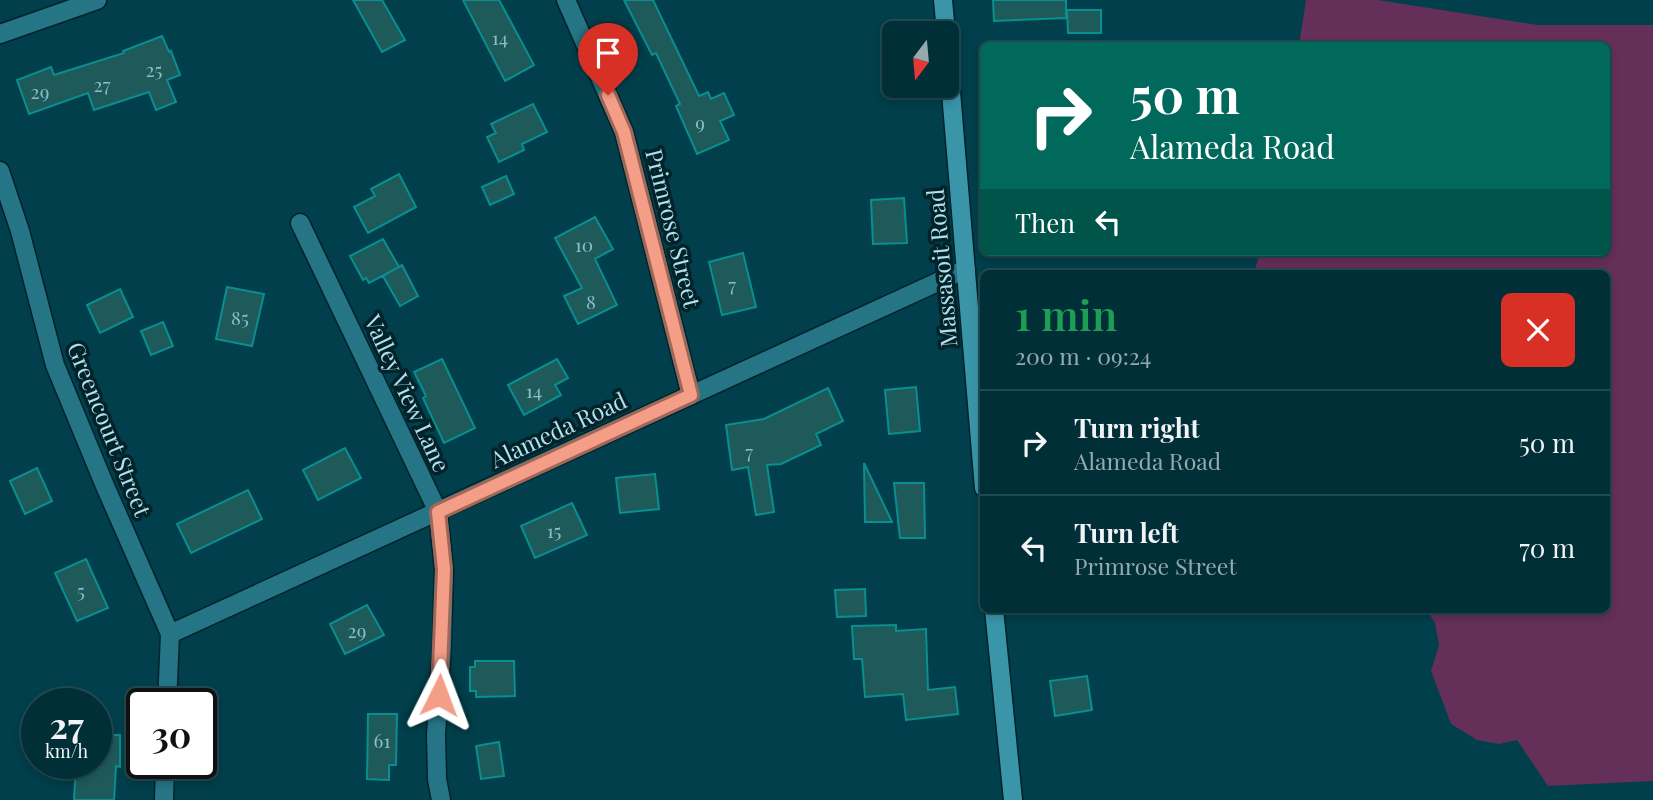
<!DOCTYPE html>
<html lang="en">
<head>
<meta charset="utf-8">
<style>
	:root { --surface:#002f38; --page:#0a3740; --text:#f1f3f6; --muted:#95a9ae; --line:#224a53 }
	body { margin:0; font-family:"Playfair Display",serif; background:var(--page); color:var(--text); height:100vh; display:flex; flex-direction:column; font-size:26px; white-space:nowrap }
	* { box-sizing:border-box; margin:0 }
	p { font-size:23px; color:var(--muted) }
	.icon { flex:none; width:38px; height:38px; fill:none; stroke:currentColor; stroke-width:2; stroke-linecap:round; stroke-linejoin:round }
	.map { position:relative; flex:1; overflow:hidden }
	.details { position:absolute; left:980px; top:270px; width:630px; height:343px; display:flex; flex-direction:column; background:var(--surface); border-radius:10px; box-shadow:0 4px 10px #0003,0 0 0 2px var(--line) }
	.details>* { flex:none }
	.guide { position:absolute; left:980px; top:42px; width:630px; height:214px; border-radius:10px; box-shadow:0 4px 10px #0003,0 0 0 2px var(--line); background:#00695c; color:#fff; overflow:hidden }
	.needle { width:46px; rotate:196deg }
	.fabs { position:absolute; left:882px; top:21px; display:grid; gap:14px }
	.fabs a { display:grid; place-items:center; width:77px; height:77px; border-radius:10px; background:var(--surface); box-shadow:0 4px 10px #0003,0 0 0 2px var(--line); font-size:35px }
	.speed { position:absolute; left:21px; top:688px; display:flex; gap:14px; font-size:35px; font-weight:700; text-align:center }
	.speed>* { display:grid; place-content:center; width:91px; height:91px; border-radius:50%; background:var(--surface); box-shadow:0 4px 10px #0003,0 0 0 2px var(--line); line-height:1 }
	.speed small { font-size:18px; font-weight:400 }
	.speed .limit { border:4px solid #111; border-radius:10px; background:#fff; color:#111 }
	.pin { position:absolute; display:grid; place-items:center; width:60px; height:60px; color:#fff; margin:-72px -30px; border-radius:50% 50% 50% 0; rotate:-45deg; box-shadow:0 0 7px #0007 }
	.pin .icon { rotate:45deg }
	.me { position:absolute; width:77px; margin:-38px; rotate:3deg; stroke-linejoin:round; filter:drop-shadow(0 0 5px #0008) }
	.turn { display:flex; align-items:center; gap:24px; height:147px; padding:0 35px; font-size:32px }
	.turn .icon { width:91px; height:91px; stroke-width:2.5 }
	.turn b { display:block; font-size:49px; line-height:60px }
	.then { display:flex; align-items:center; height:66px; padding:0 35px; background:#0003; gap:14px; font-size:26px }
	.round { display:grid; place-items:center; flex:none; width:74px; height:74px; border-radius:10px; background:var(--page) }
	.summary { display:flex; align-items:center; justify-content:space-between; height:119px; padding:0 35px }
	h1 { font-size:42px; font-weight:600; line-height:52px; color:#1e9e55 }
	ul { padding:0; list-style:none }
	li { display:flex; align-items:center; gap:21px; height:105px; padding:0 35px; border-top:2px solid var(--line) }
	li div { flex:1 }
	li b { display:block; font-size:26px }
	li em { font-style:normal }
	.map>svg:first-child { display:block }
</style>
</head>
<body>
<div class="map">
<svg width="1653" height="800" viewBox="0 0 1653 800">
	<rect width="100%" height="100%" fill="#003f4b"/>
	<path fill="#642f59" d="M 1306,0 L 1378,0 L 1538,25 L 1653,25 L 1653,781 L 1548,786 L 1517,740 L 1499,744 L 1477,740 L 1451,724 L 1431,671 L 1439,645 L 1435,623 L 1426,609 L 1606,609 L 1606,273 L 1254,273 L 1260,252 L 1606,252 L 1606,46 L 1299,45 Z"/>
	<path fill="#1f5a5a" stroke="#088f90" stroke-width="2" d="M 353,0 L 382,0 L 405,40 L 382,52 Z
		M 463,0 L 499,0 L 534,65 L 505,81 Z
		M 624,0 L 653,0 L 699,96 L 708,92 L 711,99 L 724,93 L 734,115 L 720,121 L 729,140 L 697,154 L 676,106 L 680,104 L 656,53 L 652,55 Z
		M 993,0 L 1066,0 L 1066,18 L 994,21 Z
		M 1067,10 L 1101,10 L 1101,33 L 1068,33 Z
		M 162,36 L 169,52 L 171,51 L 180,75 L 167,80 L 176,102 L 156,110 L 149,92 L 94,110 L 88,93 L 29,114 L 17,80 L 51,67 L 54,75 L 124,53 L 123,51 Z
		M 533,104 L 547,132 L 522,144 L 524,150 L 499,162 L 487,137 L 496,133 L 491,124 Z
		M 399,174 L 416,207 L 368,233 L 354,207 L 375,196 L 371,189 Z
		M 506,176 L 514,194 L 490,205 L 482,187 Z
		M 904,198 L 907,243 L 873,244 L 871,200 Z
		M 595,217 L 613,249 L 595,259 L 617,305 L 578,324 L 564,296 L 582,288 L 555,238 Z
		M 383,239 L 399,267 L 369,283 L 366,278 L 363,280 L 350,256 Z
		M 743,253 L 756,307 L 722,315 L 709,262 Z
		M 402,265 L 418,296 L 400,306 L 383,276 Z
		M 227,287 L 264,294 L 252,346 L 216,339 Z
		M 120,289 L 133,317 L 100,333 L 87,305 Z
		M 163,322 L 173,346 L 151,355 L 141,331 Z
		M 442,359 L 475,428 L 444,443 L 423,398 L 426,396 L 414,372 Z
		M 557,359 L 568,378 L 555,385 L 561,395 L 524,415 L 508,385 Z
		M 916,387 L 920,431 L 889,434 L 885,390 Z
		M 828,388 L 843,421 L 816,434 L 821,445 L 781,464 L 767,465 L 774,512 L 756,515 L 748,467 L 732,470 L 726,425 L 764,419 Z
		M 345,448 L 361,478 L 318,500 L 303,470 Z
		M 864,463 L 892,522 L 865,522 Z
		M 37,468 L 52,501 L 25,514 L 10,481 Z
		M 655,474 L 659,509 L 620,513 L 616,478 Z
		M 894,483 L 924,483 L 925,538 L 900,538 Z
		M 248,490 L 262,519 L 191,553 L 177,524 Z
		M 572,503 L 587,535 L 535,558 L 521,526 Z
		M 86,559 L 108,608 L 77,621 L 55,573 Z
		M 865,589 L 866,616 L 837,617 L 835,590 Z
		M 367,605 L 384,635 L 345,654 L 330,624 Z
		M 896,625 L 896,631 L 926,629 L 928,690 L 955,687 L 958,714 L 906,720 L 903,694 L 865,697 L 862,659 L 854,659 L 852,626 Z
		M 475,661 L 514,661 L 515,696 L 476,697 L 476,691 L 470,691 L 470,667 L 475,667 Z
		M 1087,676 L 1092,710 L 1055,716 L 1050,681 Z
		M 368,714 L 397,714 L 396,765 L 389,765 L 389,780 L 367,779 Z
		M 96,735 L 120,735 L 120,767 L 116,766 L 114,800 L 74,800 L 76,763 L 96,763 Z
		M 499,742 L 504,776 L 481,779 L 476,746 Z"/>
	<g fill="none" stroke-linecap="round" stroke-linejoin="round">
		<defs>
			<path id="minor" d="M 566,0 L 624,132 L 691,395
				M 0,34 L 97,0
				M 0,171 L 20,231 L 55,365 L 105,486 L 170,634 L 167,704
				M 300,223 L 438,512 L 444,569 L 442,647 L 436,734 L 437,779 L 441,800
				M 170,634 L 966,269
				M 164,800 L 165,763"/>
			<path id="major" d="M 943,0 L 946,33
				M 947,44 L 984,488
				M 994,609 L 1013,800"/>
		</defs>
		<use href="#minor" stroke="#02232a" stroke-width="21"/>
		<use href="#major" stroke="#02232a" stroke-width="21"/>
		<use href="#minor" stroke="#257586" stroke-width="18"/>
		<use href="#major" stroke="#3a95a9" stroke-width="18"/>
	</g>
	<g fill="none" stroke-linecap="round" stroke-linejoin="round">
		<defs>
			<path id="route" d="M 439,695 L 444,569 L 438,512 L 691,395 L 624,132 L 608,95"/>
		</defs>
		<use href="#route" stroke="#9f6758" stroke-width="18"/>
		<use href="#route" stroke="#f49e88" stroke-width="12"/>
	</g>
	<g text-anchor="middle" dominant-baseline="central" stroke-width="7" stroke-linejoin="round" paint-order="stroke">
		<g font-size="19" fill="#8dbec8">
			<text x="500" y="37">14</text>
			<text x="154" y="69">25</text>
			<text x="102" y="84">27</text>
			<text x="40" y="91">29</text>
			<text x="700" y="122">9</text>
			<text x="584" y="244">10</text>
			<text x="732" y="284">7</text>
			<text x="591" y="301">8</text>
			<text x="240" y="317">85</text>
			<text x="534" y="390">14</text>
			<text x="749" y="451">7</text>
			<text x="554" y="530">15</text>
			<text x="81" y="590">5</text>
			<text x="357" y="630">29</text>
			<text x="382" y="740">61</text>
		</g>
		<g font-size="23" fill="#b2e0ec" stroke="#02232a">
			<text transform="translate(674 228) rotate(76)">Primrose Street</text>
			<text transform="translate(941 268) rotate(-95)">Massasoit Road</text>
			<text transform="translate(408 393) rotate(65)">Valley View Lane</text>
			<text transform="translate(110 429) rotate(68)">Greencourt Street</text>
			<text transform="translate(558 429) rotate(-25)">Alameda Road</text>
		</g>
	</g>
</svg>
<div class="fabs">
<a><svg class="needle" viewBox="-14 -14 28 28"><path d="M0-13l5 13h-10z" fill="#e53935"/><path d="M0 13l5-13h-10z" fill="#95a9ae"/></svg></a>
</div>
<div class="speed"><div>27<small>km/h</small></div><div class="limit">30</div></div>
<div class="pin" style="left:608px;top:95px;background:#d93025"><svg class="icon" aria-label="arrive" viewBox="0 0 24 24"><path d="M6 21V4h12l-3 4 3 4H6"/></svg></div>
<svg class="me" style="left:439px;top:695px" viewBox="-20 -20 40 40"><path d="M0-17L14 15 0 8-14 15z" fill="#f49e88" stroke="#fff" stroke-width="4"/></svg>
<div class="guide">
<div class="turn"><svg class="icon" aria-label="right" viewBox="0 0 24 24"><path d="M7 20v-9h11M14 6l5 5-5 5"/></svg><div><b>50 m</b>Alameda Road</div></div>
<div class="then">Then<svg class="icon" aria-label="left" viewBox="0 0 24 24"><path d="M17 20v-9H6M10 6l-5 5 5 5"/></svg></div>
</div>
<section class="details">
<div class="summary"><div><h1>1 min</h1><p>200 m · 09:24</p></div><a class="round" style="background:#d93025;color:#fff"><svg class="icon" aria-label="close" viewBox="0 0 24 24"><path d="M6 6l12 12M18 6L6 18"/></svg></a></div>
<ul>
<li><svg class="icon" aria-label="right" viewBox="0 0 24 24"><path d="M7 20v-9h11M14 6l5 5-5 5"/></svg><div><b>Turn right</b><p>Alameda Road</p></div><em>50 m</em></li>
<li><svg class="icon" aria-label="left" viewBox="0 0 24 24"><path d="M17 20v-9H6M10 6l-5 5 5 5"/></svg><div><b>Turn left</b><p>Primrose Street</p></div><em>70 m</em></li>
</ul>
</section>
</div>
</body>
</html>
